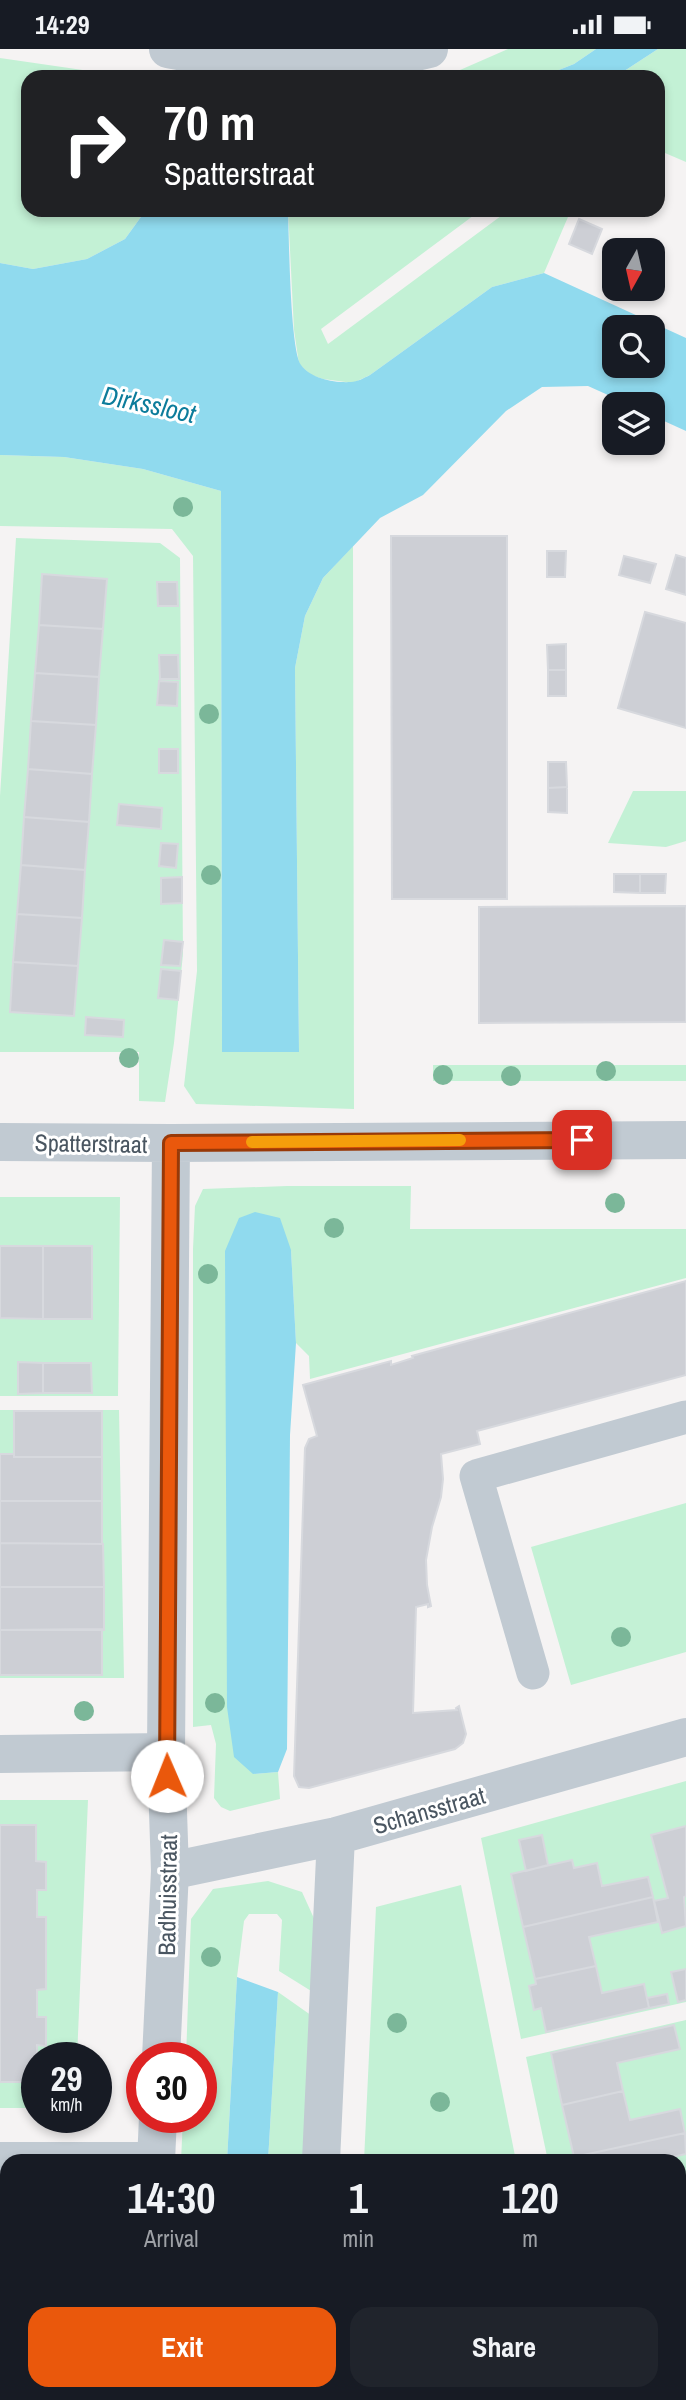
<!DOCTYPE html>
<html lang="en">
<head>
<meta charset="utf-8">
<style>
	:root { --surface:#171b24; --page:#20242c; --text:#f1f3f6; --muted:#9ea1a6; --accent:#ea580c }
	body { margin:0; font-family:"Archivo Narrow",sans-serif; background:var(--page); color:var(--text); height:100vh; display:flex; flex-direction:column; font-size:26px; white-space:nowrap }
	* { box-sizing:border-box; margin:0 }
	p { font-size:23px; color:var(--muted) }
	.icon { flex:none; width:38px; height:38px; fill:none; stroke:currentColor; stroke-width:2; stroke-linecap:round; stroke-linejoin:round }
	.map { position:relative; flex:1; overflow:hidden }
	.sheet { position:absolute; left:0px; top:2105px; width:686px; height:247px; display:flex; flex-direction:column; background:var(--surface); border-radius:21px 21px 0 0; box-shadow:0 4px 10px #0003 }
	.sheet>* { flex:none }
	.hud { position:absolute; left:21px; top:21px; width:644px; height:147px; border-radius:21px; box-shadow:0 4px 10px #0003; background:#202124; color:#fff; overflow:hidden }
	.needle { width:46px; rotate:188deg }
	.fabs { position:absolute; left:602px; top:189px; display:grid; gap:14px }
	.fabs a { display:grid; place-items:center; width:63px; height:63px; border-radius:14px; background:var(--surface); box-shadow:0 4px 10px #0003; font-size:35px }
	.speed { position:absolute; left:21px; top:1993px; display:flex; gap:14px; font-size:35px; font-weight:700; text-align:center }
	.speed>* { display:grid; place-content:center; width:91px; height:91px; border-radius:50%; background:var(--surface); box-shadow:0 4px 10px #0003; line-height:1 }
	.speed small { font-size:18px; font-weight:400 }
	.speed .limit { border:10px solid #d22; background:#fff; color:#111 }
	.pin { position:absolute; display:grid; place-items:center; width:60px; height:60px; color:#fff; margin:-30px; border-radius:14px; box-shadow:0 4px 10px #0006 }
	.me { position:absolute; width:77px; margin:-38px; rotate:359deg; stroke-linejoin:round; filter:drop-shadow(0 0 5px #0008) }
	.turn { display:flex; align-items:center; gap:24px; height:147px; padding:0 28px; font-size:32px }
	.turn .icon { width:91px; height:91px; stroke-width:2.5 }
	.turn b { display:block; font-size:49px; line-height:60px }
	.eta { display:flex; justify-content:space-evenly; align-items:center; height:119px; text-align:center }
	.eta b { font-size:42px; font-weight:800; line-height:49px }
	.cta { display:flex; gap:14px; margin-top:auto; padding:14px 28px }
	.cta a { flex:1; height:80px; border-radius:21px; background:var(--accent); color:#fff; font-size:28px; font-weight:800; line-height:80px; text-align:center }
	.cta a+a { background:var(--page); color:var(--text) }
	.status { display:flex; justify-content:space-between; align-items:center; height:49px; padding:0 35px; background:var(--surface); direction:ltr }
	.status svg { height:19px; fill:currentColor }
	.map>svg:first-child { display:block }
</style>
</head>
<body>
<div class="status"><b>14:29</b><svg viewBox="0 0 49 12"><path d="M0 12V9h3v3zM5 12V6h3v6zM10 12V3h3v9zM15 12V0h3v12zM26 1h20v11H26zM47 4h2v5h-2z"/></svg></div>
<div class="map">
<svg width="686" height="2351" viewBox="0 0 686 2351">
	<rect width="100%" height="100%" fill="#f5f3f3"/>
	<path fill="#c3f1d5" d="M 508,0 L 596,0 L 574,15 L 541,28 L 444,28 Z
		M 658,0 L 686,0 L 686,113 L 658,101 L 658,28 L 615,28 Z
		M 0,9 L 131,28 L 28,28 L 28,161 L 146,161 L 125,190 L 87,210 L 33,220 L 0,214 Z
		M 288,161 L 481,161 L 321,280 L 328,295 L 509,161 L 571,161 L 544,224 L 492,238 L 370,326 L 353,334 L 323,330 L 311,326 L 299,315 L 294,281 Z
		M 0,406 L 64,408 L 143,420 L 221,442 L 222,1003 L 299,1002 L 295,619 L 305,567 L 323,529 L 353,497 L 354,1060 L 196,1055 L 184,1037 L 197,922 L 193,507 L 172,480 L 0,477 Z
		M 16,489 L 160,494 L 180,509 L 183,905 L 174,994 L 165,1053 L 139,1052 L 139,1003 L 0,1003 L 0,747 Z
		M 633,742 L 686,742 L 686,792 L 666,798 L 608,794 Z
		M 433,1016 L 686,1016 L 686,1032 L 433,1032 Z
		M 287,1137 L 411,1137 L 410,1180 L 686,1180 L 686,1229 L 310,1330 L 309,1307 L 296,1294 L 291,1201 L 253,1725 L 278,1723 L 280,1750 L 230,1762 L 221,1758 L 214,1749 L 216,1695 L 211,1676 L 193,1678 L 193,1200 L 195,1157 L 203,1140 Z
		M 0,1148 L 120,1148 L 118,1347 L 0,1347 Z
		M 0,1361 L 119,1361 L 124,1629 L 0,1629 Z
		M 686,1454 L 686,1603 L 571,1636 L 531,1498 Z
		M 686,1732 L 686,1953 L 521,1990 L 481,1789 Z
		M 0,1751 L 88,1751 L 77,2009 L 37,2009 L 37,2059 L 0,2059 Z
		M 268,1832 L 302,1843 L 317,1876 L 316,1945 L 279,1922 L 282,1871 L 277,1865 L 249,1865 L 244,1872 L 237,1928 L 227,2112 L 181,2112 L 183,2069 L 201,2068 L 201,2009 L 186,2009 L 191,1870 L 213,1840 Z
		M 461,1836 L 516,2112 L 364,2112 L 376,1858 Z
		M 278,1943 L 315,1969 L 304,2112 L 268,2112 Z
		M 686,1971 L 686,2172 L 679,2173 L 679,2112 L 548,2112 L 526,2008 Z
		M 7,2159 L 7,2345 L 94,2345 L 94,2351 L 0,2351 L 0,2160 Z
		M 686,2239 L 686,2351 L 334,2351 L 334,2345 L 679,2345 L 679,2240 Z"/>
	<path fill="#90daee" fill-rule="evenodd" d="M 596,0 L 658,0 L 615,28 L 541,28 L 574,15 Z
		M 146,161 L 288,161 C 289,186 290,302 301,316 C 311,330 335,334 351,333 C 357,333 364,329 370,326 L 492,238 L 544,224 L 686,289 L 686,382 L 653,367 L 653,355 L 628,355 L 588,337 L 542,338 L 506,362 L 423,446 L 380,469 L 323,529 L 305,567 L 295,619 L 299,1003 L 222,1003 L 221,442 L 143,420 L 64,408 L 0,406 L 0,214 L 33,220 L 87,210 L 125,190 ZM 614,278 L 653,278 L 653,317 L 614,317 Z
		M 255,1163 L 280,1169 L 291,1201 L 296,1294 L 290,1386 L 287,1700 L 278,1723 L 253,1725 L 234,1708 L 227,1658 L 225,1202 L 239,1169 Z
		M 237,1928 L 278,1943 L 268,2112 L 227,2112 Z
		M 214,2345 L 266,2345 L 266,2351 L 214,2351 Z"/>
	<path fill="#cdcfd5" stroke="#d7d9de" stroke-width="2" d="M 579,170 L 602,180 L 592,205 L 569,195 Z
		M 391,487 L 507,487 L 507,850 L 392,850 Z
		M 547,502 L 566,502 L 565,528 L 547,528 Z
		M 676,506 L 686,509 L 686,546 L 666,540 Z
		M 624,507 L 656,515 L 650,534 L 619,526 Z
		M 42,525 L 107,530 L 103,580 L 39,576 Z
		M 157,533 L 177,533 L 178,557 L 158,557 Z
		M 645,563 L 686,574 L 686,679 L 618,659 Z
		M 39,576 L 103,580 L 99,628 L 35,624 Z
		M 566,595 L 566,621 L 548,621 L 547,596 Z
		M 159,606 L 178,606 L 179,630 L 160,630 Z
		M 548,621 L 566,621 L 566,647 L 548,647 Z
		M 35,624 L 99,628 L 96,676 L 31,672 Z
		M 159,632 L 178,633 L 177,657 L 157,656 Z
		M 31,672 L 96,676 L 92,725 L 28,720 Z
		M 159,700 L 178,700 L 178,724 L 159,724 Z
		M 548,713 L 566,713 L 567,738 L 548,739 Z
		M 28,720 L 92,725 L 89,773 L 24,768 Z
		M 567,738 L 567,764 L 548,763 L 548,739 Z
		M 119,755 L 162,759 L 161,780 L 117,776 Z
		M 24,768 L 89,773 L 85,821 L 21,816 Z
		M 161,794 L 178,795 L 176,819 L 159,817 Z
		M 21,816 L 85,821 L 82,869 L 17,865 Z
		M 614,825 L 640,825 L 640,844 L 614,843 Z
		M 640,825 L 666,825 L 665,844 L 640,844 Z
		M 182,828 L 182,854 L 161,855 L 161,829 Z
		M 686,857 L 686,973 L 479,974 L 479,858 Z
		M 17,865 L 82,869 L 78,917 L 13,913 Z
		M 164,891 L 183,893 L 180,917 L 161,916 Z
		M 13,913 L 78,917 L 74,967 L 10,963 Z
		M 161,920 L 181,922 L 178,951 L 158,949 Z
		M 86,968 L 124,971 L 123,988 L 85,986 Z
		M 0,1197 L 43,1197 L 43,1270 L 0,1269 Z
		M 43,1197 L 92,1197 L 92,1270 L 43,1270 Z
		M 686,1232 L 686,1326 L 477,1382 L 480,1395 L 441,1405 L 443,1430 L 441,1448 L 432,1478 L 426,1511 L 427,1536 L 431,1557 L 428,1558 L 428,1555 L 416,1558 L 413,1664 L 457,1661 L 456,1659 L 459,1657 L 466,1685 L 463,1694 L 455,1700 L 309,1739 L 299,1738 L 294,1727 L 305,1399 L 309,1390 L 317,1387 L 303,1336 L 391,1312 L 391,1316 L 413,1309 L 412,1307 Z
		M 18,1313 L 43,1314 L 43,1344 L 18,1345 Z
		M 43,1314 L 91,1314 L 92,1344 L 43,1344 Z
		M 14,1362 L 102,1362 L 102,1408 L 14,1408 Z
		M 0,1405 L 14,1405 L 14,1408 L 102,1408 L 102,1452 L 0,1452 Z
		M 0,1452 L 102,1452 L 102,1495 L 0,1494 Z
		M 0,1494 L 103,1495 L 104,1538 L 0,1538 Z
		M 0,1538 L 104,1538 L 104,1581 L 0,1581 Z
		M 102,1580 L 102,1626 L 0,1626 L 0,1581 Z
		M 0,1776 L 36,1776 L 36,1812 L 46,1813 L 46,1841 L 37,1841 L 37,1868 L 46,1868 L 46,1940 L 37,1941 L 37,1968 L 46,1968 L 46,1997 L 37,1996 L 37,2033 L 0,2033 Z
		M 686,1777 L 686,1847 L 684,1848 L 686,1877 L 662,1884 L 654,1852 L 668,1849 L 651,1786 Z
		M 542,1786 L 548,1816 L 526,1822 L 519,1791 Z
		M 572,1811 L 574,1819 L 597,1814 L 602,1837 L 648,1828 L 653,1848 L 523,1878 L 511,1825 Z
		M 653,1848 L 658,1873 L 589,1888 L 596,1917 L 535,1930 L 523,1878 Z
		M 596,1917 L 602,1944 L 644,1935 L 649,1959 L 546,1983 L 541,1959 L 534,1961 L 529,1937 L 536,1935 L 535,1930 Z
		M 686,1920 L 686,1951 L 678,1953 L 671,1923 Z
		M 667,1945 L 669,1955 L 649,1959 L 647,1949 Z
		M 674,1976 L 680,2000 L 617,2014 L 623,2042 L 562,2056 L 551,2004 Z
		M 623,2042 L 630,2071 L 680,2060 L 685,2084 L 574,2108 L 562,2056 Z
		M 685,2084 L 686,2105 L 653,2112 L 575,2112 L 574,2108 Z
		M 0,2210 L 7,2210 L 7,2264 L 0,2264 Z
		M 686,2269 L 686,2351 L 685,2351 L 679,2318 L 679,2271 Z
		M 0,2274 L 7,2275 L 7,2327 L 0,2327 Z
		M 0,2338 L 7,2339 L 7,2345 L 48,2345 L 52,2346 L 51,2351 L 0,2351 Z
		M 376,2345 L 472,2345 L 472,2349 L 460,2349 L 460,2346 L 376,2349 Z
		M 500,2345 L 557,2345 L 500,2348 Z
		M 574,2345 L 593,2345 L 593,2351 L 574,2351 Z
		M 642,2345 L 664,2345 L 664,2351 L 642,2351 Z"/>
	<g fill="none" stroke-linecap="round" stroke-linejoin="round">
		<path stroke="#c1cad2" stroke-width="33" d="M 533,1624 L 476,1427 L 686,1368"/>
		<path stroke="#c1cad2" stroke-width="38" d="M 168,0 C 216,9 264,19 312,18 C 352,18 391,9 429,0
			M 0,1093 L 171,1094 L 686,1091
			M 0,1705 L 166,1703
			M 170,1822 L 336,1787 L 686,1688
			M 161,2009 L 170,1822 L 166,1703 L 171,1094
			M 0,2112 L 156,2112
			M 156,2112 L 158,2068
			M 321,2112 L 336,1787
			M 679,2199 L 686,2197
			M 146,2351 L 147,2345"/>
	</g>
	<g fill="#7bb799">
		<circle cx="183" cy="458" r="10"/>
		<circle cx="209" cy="665" r="10"/>
		<circle cx="211" cy="826" r="10"/>
		<circle cx="129" cy="1009" r="10"/>
		<circle cx="606" cy="1022" r="10"/>
		<circle cx="443" cy="1026" r="10"/>
		<circle cx="511" cy="1027" r="10"/>
		<circle cx="615" cy="1154" r="10"/>
		<circle cx="334" cy="1179" r="10"/>
		<circle cx="208" cy="1225" r="10"/>
		<circle cx="621" cy="1588" r="10"/>
		<circle cx="215" cy="1654" r="10"/>
		<circle cx="84" cy="1662" r="10"/>
		<circle cx="211" cy="1908" r="10"/>
		<circle cx="397" cy="1974" r="10"/>
		<circle cx="440" cy="2053" r="10"/>
	</g>
	<g fill="none" stroke-linecap="round" stroke-linejoin="round">
		<defs>
			<path id="route" d="M 167,1727 L 171,1094 L 582,1091"/>
		</defs>
		<use href="#route" stroke="#983908" stroke-width="18"/>
		<use href="#route" stroke="#ea580c" stroke-width="12"/>
		<path stroke="#f59e0b" stroke-width="12" d="M 252,1093 L 460,1091"/>
	</g>
	<g text-anchor="middle" dominant-baseline="central" stroke-width="6" stroke-linejoin="round" paint-order="stroke">
		<g font-size="24" fill="#4a5661" stroke="#fff">
			<text transform="translate(91 1094) rotate(1)">Spatterstraat</text>
			<text transform="translate(429 1761) rotate(-16)">Schansstraat</text>
			<text transform="translate(167 1846) rotate(-89)">Badhuisstraat</text>
		</g>
		<g font-size="26" font-style="italic" fill="#0c7c9b" stroke="#fff">
			<text transform="translate(149 355) rotate(12)">Dirkssloot</text>
		</g>
	</g>
</svg>
<div class="fabs">
<a><svg class="needle" viewBox="-14 -14 28 28"><path d="M0-13l5 13h-10z" fill="#e53935"/><path d="M0 13l5-13h-10z" fill="#9ea1a6"/></svg></a>
<a><svg class="icon" aria-label="search" viewBox="0 0 24 24"><circle cx="10" cy="10" r="6"/><path d="M15 15l6 6"/></svg></a>
<a><svg class="icon" aria-label="layers" viewBox="0 0 24 24"><path d="M12 4l9 5-9 5-9-5zM3 14l9 5 9-5"/></svg></a>
</div>
<div class="speed"><div>29<small>km/h</small></div><div class="limit">30</div></div>
<div class="pin" style="left:582px;top:1091px;background:#d93025"><svg class="icon" aria-label="arrive" viewBox="0 0 24 24"><path d="M6 21V4h12l-3 4 3 4H6"/></svg></div>
<svg class="me" style="left:167px;top:1727px" viewBox="-20 -20 40 40"><circle r="19" fill="#fff"/><path d="M0-13L10 11 0 6-10 11z" fill="#ea580c"/></svg>
<div class="hud">
<div class="turn"><svg class="icon" aria-label="right" viewBox="0 0 24 24"><path d="M7 20v-9h11M14 6l5 5-5 5"/></svg><div><b>70 m</b>Spatterstraat</div></div>
</div>
<section class="sheet">
<div class="eta">
<div><b>14:30</b><p>Arrival</p></div>
<div><b>1</b><p>min</p></div>
<div><b>120</b><p>m</p></div>
</div>
<div class="cta"><a>Exit</a><a>Share</a></div>
</section>
</div>
</body>
</html>
